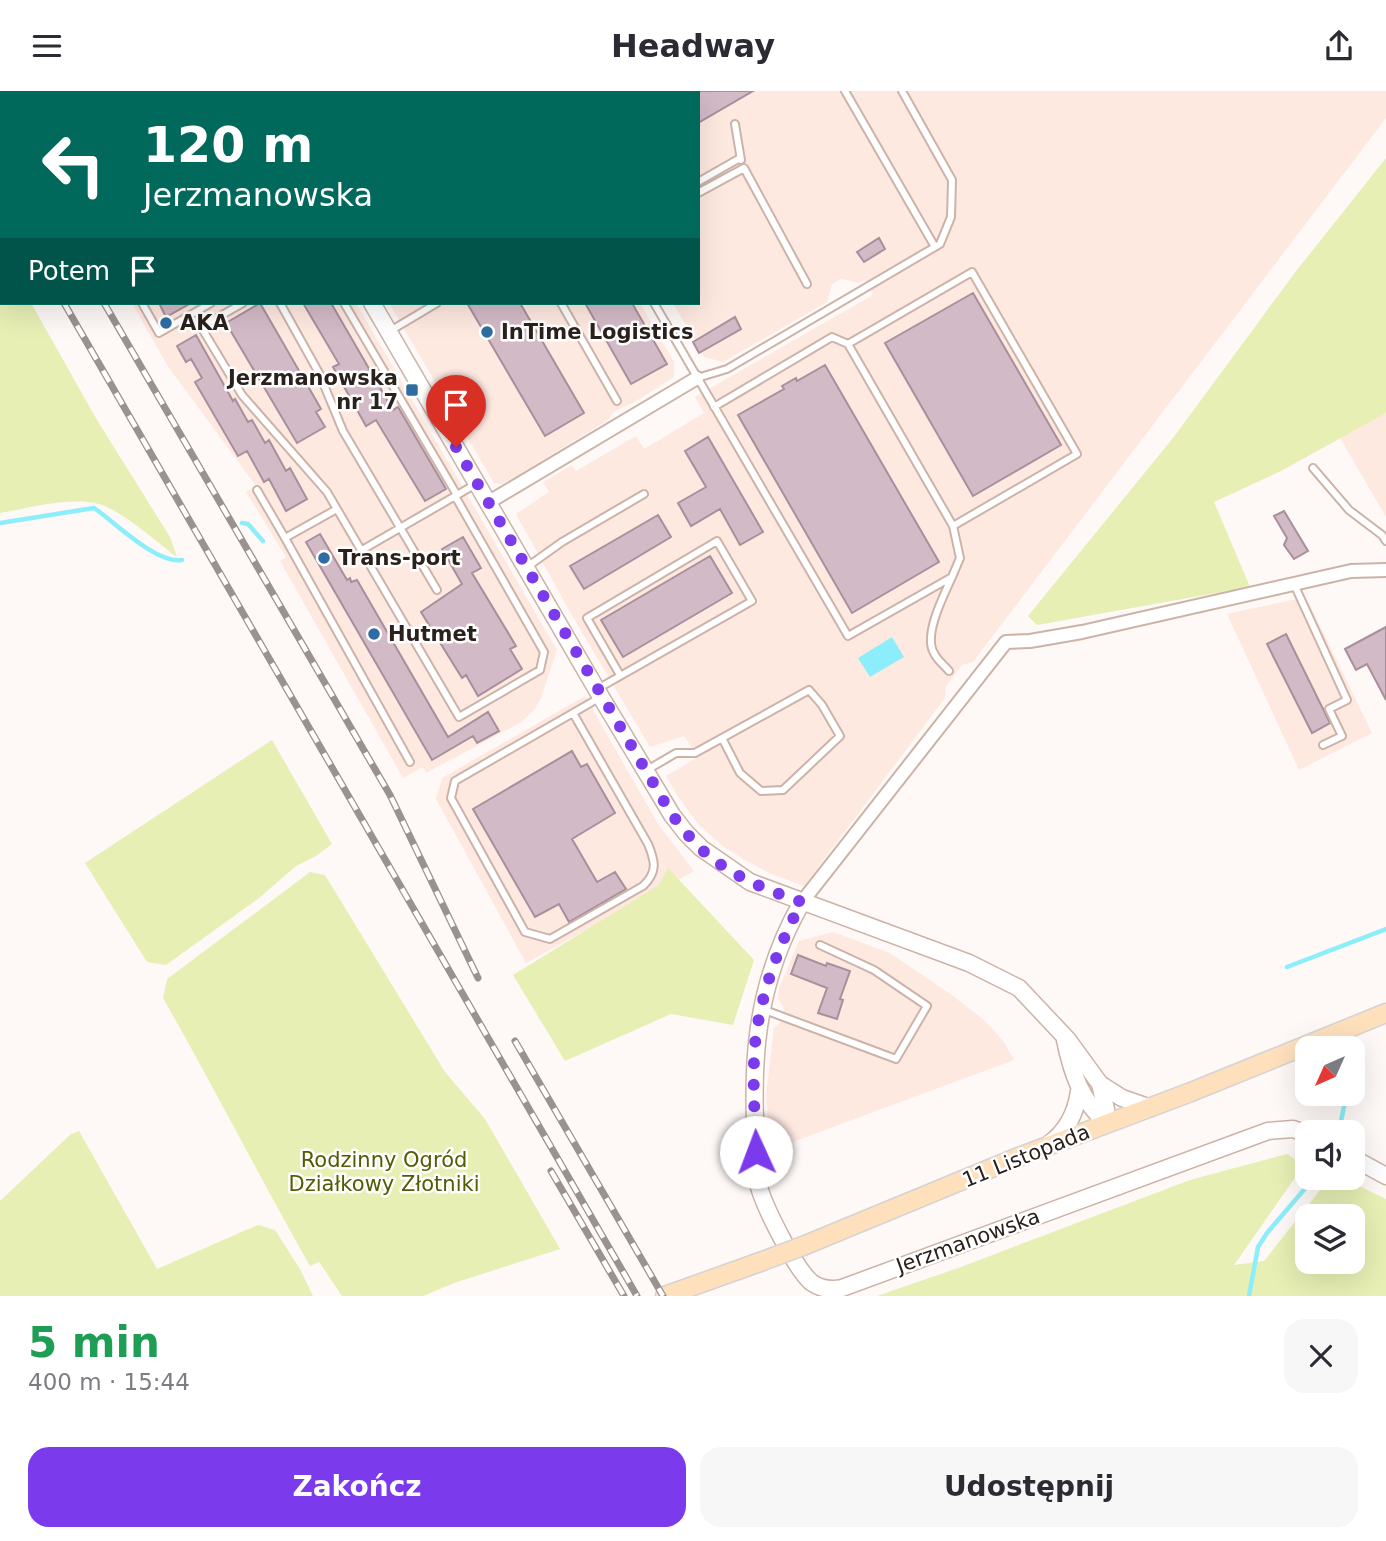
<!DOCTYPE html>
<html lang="pl">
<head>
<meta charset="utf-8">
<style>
	:root { --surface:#fff; --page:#f7f7f7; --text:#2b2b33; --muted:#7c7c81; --accent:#7c3aed }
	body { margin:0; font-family:"DejaVu Sans",sans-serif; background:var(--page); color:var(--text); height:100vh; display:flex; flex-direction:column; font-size:26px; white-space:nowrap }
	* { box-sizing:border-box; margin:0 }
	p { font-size:23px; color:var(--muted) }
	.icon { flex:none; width:38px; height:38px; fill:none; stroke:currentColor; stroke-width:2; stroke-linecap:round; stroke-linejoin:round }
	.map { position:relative; height:1205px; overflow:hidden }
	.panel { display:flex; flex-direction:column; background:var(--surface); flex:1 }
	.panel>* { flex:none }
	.banner { position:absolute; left:0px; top:0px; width:700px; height:214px; box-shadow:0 7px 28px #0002; background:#00695c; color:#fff; overflow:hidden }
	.needle { width:46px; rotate:225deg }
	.buttons { position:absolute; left:1295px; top:945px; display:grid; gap:14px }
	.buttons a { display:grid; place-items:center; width:70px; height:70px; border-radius:14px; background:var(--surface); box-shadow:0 7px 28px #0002; font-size:35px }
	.pin { position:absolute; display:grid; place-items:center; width:60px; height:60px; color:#fff; margin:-72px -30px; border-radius:50% 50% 50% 0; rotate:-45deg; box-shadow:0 0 7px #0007 }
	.pin .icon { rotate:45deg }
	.me { position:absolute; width:77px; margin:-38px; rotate:358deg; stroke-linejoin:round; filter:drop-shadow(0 0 5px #0008) }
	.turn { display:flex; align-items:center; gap:24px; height:147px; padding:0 28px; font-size:32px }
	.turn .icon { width:91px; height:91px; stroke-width:2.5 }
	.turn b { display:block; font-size:49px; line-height:60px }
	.then { display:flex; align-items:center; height:66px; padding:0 28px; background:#0003; gap:14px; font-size:26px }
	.round { display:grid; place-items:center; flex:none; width:74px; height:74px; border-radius:21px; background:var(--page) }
	.overview { display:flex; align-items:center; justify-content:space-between; height:119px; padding:0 28px }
	h1 { font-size:42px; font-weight:700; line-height:52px; color:#1e9e55 }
	.action { display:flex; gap:14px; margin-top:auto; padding:14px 28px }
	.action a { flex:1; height:80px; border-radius:21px; background:var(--accent); color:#fff; font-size:28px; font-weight:700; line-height:80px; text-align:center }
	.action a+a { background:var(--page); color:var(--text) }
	header { display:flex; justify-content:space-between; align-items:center; height:91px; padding:0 28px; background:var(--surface); font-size:32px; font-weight:700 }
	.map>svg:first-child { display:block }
</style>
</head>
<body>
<header><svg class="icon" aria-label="menu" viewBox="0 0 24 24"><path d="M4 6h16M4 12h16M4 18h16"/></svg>Headway<svg class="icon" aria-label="share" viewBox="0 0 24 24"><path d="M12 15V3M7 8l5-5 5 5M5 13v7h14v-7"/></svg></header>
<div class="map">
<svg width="1386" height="1205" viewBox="0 0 1386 1205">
	<rect width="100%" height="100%" fill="#fef8f6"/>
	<path fill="#fee9e1" d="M 9,0 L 231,0 L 232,2 L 10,2 Z
		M 265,0 L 1386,0 L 1386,27 L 973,571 L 962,574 L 946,595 L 945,607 L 804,795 L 771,783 L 745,769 L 724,756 L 699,734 L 679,707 L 666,685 L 698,666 L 684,645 L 650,656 L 570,521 L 516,423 L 549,401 L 543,391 L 572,374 L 576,380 L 636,345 L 644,358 L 704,322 L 695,306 L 873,204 L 865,189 L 859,192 L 841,188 L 832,193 L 827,211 L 723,271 L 704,266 L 673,212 L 698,212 L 698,2 Z
		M 132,212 L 356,212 L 557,559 L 541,607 L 534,619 L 520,632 L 426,682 L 423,676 L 403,687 L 280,470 L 286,466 L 246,401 L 256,395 L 167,274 Z
		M 389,212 L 640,212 L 674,271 L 674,286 L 638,309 L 614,321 L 608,329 L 536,373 L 502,393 L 494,392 Z
		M 1386,322 L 1386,426 L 1340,347 Z
		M 1306,506 L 1372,642 L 1299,679 L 1227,523 Z
		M 585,605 L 658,733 L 694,780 L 526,872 L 436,708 L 442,687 Z
		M 833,841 L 890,862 L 953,905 L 984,929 L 1004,951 L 1014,969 L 771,1059 L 766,1005 L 774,937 L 779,933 L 784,918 L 778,907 L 779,897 L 799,850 Z"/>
	<path fill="#e7efb5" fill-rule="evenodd" d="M 1386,67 L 1386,322 L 1281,380 L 1214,411 L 1250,496 L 1037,534 L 1028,525 L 1173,347 L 1297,179 Z
		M 0,156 L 2,212 L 31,212 L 97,329 L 170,446 L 177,466 C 155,450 132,428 107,416 C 79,403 29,417 0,422 Z
		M 272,649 L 332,753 L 316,765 L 296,775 L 259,807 L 166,874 L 147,871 L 85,772 Z
		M 668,777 L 754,869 L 733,934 L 671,923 L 565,970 L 513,884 L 659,794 Z
		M 310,781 L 325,784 L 445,981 L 485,1028 L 560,1158 L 454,1192 L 423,1205 L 342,1205 L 319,1171 L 310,1175 C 260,1087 214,996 163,907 L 167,888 Z
		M 79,1040 L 157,1178 L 258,1134 L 275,1139 L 300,1178 L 313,1205 L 0,1205 L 0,1110 L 71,1043 Z
		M 1287,1063 L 1304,1074 L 1234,1174 L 1264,1170 L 1328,1089 L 1343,1087 L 1386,1108 L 1386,1205 L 877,1205 L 961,1176 L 1190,1089 ZM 1307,1125 L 1353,1125 L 1353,1171 L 1307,1171 Z"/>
	<path fill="#8ceefa" d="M 892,546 L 904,566 L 870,586 L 858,567 Z"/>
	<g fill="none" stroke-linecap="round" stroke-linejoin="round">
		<path stroke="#8ceefa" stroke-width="4.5" d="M 0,432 L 94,417 C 116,432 156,473 182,469
			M 242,432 L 248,433 L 263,450
			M 1287,876 L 1386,838
			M 1339,1041 L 1345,1010 L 1341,1003
			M 1249,1205 L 1258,1156 L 1267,1142 L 1314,1087"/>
	</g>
	<path fill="#d3bac7" stroke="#a78f9b" stroke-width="2" d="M 698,0 L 753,0 L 698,32 Z
		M 879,147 L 885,158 L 864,171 L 857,161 Z
		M 973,202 L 1061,354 L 973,405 L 885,252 Z
		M 159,212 L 191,212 L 166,226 Z
		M 260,212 L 321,318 L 316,321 L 325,336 L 297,352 L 226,232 Z
		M 303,212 L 331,212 L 393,319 L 398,316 L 446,398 L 425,410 L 376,329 L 366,335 L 333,276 L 339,273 Z
		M 467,212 L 520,212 L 584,322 L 545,345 Z
		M 585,212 L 632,212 L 667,273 L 631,293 Z
		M 735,226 L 741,238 L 699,262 L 693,251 Z
		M 196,244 L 233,310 L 235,308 L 248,331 L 252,329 L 265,352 L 269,349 L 286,380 L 290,377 L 307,408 L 286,420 L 269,388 L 264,391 L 247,360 L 238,365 L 195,291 L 202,287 L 191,268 L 186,271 L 177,255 Z
		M 825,274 L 939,471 L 852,522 L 738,324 L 784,298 L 782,295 L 796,287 L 797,290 Z
		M 708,346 L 763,441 L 740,454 L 720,418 L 691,435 L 678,412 L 706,396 L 685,360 Z
		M 1284,420 L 1308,460 L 1294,468 L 1284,454 L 1287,447 L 1274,425 Z
		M 658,424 L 671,446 L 584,498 L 570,475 Z
		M 320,443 L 347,489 L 350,487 L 351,491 L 357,489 L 448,646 L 488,621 L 499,640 L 477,652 L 473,645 L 432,669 L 306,451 Z
		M 463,446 L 481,477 L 472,482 L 516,555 L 510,558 L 522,578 L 478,605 L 466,584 L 462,587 L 421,521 L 462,493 L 442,458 Z
		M 710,465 L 732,502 L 623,566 L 601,529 Z
		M 1386,536 L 1386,609 L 1367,573 L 1356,579 L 1345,558 Z
		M 1286,543 L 1330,632 L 1312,642 L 1267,553 Z
		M 572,660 L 581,676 L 587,673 L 615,722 L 572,748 L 597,791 L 615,781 L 626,798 L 569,831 L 559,813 L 535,826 L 473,718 Z
		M 798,864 L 826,875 L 827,872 L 850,880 L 840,908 L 843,909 L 837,928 L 818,922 L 827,897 L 791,883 Z"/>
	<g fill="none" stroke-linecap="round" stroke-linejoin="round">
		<defs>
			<path id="lane" d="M 208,0 L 209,2
				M 441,0 L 442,2
				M 845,0 L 935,156
				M 92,2 L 93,0
				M 735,33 L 741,69
				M 698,91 L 740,67
				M 698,102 L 744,77 L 807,193
				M 142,212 L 159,242 L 211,212
				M 243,212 L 201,236 L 242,304 L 327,401 L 459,626 L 540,579 L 544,561 L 455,405
				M 280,212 L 319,282 L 343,340 L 437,499
				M 344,212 L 457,404
				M 561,212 L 617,310
				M 654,212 L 848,545 L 952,486 L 960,467 L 953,435 L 848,253 L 832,246 L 714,316
				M 390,240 L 437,212
				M 848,253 L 972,181 L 1077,363 L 953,435
				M 697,287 L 727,278 L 940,153 L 951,126 L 952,89 L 902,0
				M 1313,377 L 1349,419 L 1382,444 L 1386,450
				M 257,399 L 285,447
				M 337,418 L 285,447 L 410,671
				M 362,459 L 476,393
				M 527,476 L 562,451 L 644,403
				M 1294,493 L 1347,609 L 1329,618 L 1342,645 L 1323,654
				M 949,580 C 944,574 937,569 934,562 C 923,544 944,504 952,486
				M 599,597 L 752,510 L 717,450 L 587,527 L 620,584
				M 573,622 L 648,753 C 655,770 658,781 643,795 L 550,848 L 525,841 L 451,707 L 455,690 L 599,607
				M 647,679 L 676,662 L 695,662 L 809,599 L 822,614 L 840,645 L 783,699 L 761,700 L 740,682 L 722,647
				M 762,918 L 896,968 L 927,915 L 874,879 L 820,854"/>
			<path id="street" d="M 489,411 L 697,287
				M 802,811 L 1006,551 L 1030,550 L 1082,541 L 1351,480 L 1386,479"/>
			<path id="secondary" d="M 248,0 L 249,2
				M 372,212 L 601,606 L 672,724 L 686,742 L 701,757 L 750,791 L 969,872 L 1019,897 L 1068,949 L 1100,993 L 1106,1018 L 1107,1033
				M 802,811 C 748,905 751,992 759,1096 C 765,1117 795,1177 811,1191 C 820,1198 831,1199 842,1197 L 1268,1040 L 1293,1038 L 1307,1043
				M 1065,949 C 1072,983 1081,1009 1107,1033
				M 1100,993 L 1122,1007 L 1151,1017
				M 1049,1053 C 1067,1040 1076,1022 1079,1000
				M 1353,1067 L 1386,1085"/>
			<path id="primary" d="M 803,1155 L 1016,1067 L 1191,1001 L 1386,922
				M 665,1205 L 760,1171"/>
		</defs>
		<use href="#lane" stroke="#ccb3a8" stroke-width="10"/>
		<use href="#street" stroke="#ccb3a8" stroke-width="16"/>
		<use href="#secondary" stroke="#ccb3a8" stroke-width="19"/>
		<use href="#primary" stroke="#d4d3d2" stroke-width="21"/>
		<use href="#lane" stroke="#fff" stroke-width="6"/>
		<use href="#street" stroke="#fff" stroke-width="12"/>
		<use href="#secondary" stroke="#fff" stroke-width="16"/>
		<use href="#primary" stroke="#fee0bd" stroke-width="18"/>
		<defs>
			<path id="rail" d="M 0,33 L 2,36
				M 0,81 L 2,84
				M 0,101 L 2,104
				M 64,212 L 637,1205
				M 104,212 L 390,704 L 478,887
				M 515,950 L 663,1205
				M 551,1080 L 624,1205"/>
		</defs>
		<use href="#rail" stroke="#9a928f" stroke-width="7"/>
		<use href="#rail" stroke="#fff" stroke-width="4.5" stroke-dasharray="13" stroke-linecap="butt"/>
		<defs>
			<path id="primary-bridge" d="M 760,1171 L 803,1155"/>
		</defs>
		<use href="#primary-bridge" stroke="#d4d3d2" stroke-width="21" stroke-linecap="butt"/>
		<use href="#primary-bridge" stroke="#fee0bd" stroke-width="18"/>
	</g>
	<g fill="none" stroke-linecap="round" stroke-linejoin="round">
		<path stroke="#7c3aed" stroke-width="12" stroke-dasharray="0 21.6" d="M 456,356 L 672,724 C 681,735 690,747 700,757 C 729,784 766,799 802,811 C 779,852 760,905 755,953 C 752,989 755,1025 756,1061"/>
	</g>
	<g fill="#2e6ca3" stroke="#fff" stroke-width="2.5">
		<circle cx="166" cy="232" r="7"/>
		<circle cx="487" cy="241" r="7"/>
		<rect x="405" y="292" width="14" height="14" rx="3.5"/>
		<circle cx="324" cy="467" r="7"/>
		<circle cx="374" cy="543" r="7"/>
	</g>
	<g text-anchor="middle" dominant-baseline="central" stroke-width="5" stroke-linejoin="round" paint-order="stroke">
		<g font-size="21" font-weight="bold" fill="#2a211d" stroke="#fff" text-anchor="start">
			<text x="180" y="232">AKA</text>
			<text x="501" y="241">InTime Logistics</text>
			<text x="398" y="287" text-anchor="end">Jerzmanowska<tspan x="398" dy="24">nr 17</tspan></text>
			<text x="338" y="467">Trans-port</text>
			<text x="388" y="543">Hutmet</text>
		</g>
		<g font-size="21" fill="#2a211d" stroke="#fff">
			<text transform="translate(1026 1065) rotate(-22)">11 Listopada</text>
			<text transform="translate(968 1150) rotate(-20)">Jerzmanowska</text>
		</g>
		<g font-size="21" fill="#565b03" stroke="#fff">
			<text x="384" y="1069">Rodzinny Ogród<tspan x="384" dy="24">Działkowy Złotniki</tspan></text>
		</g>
	</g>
</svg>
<div class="buttons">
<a><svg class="needle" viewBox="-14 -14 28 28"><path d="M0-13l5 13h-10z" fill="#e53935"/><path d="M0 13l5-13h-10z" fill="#7c7c81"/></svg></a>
<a><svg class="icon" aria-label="sound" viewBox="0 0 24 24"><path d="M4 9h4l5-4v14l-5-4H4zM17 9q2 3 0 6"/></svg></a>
<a><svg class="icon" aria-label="layers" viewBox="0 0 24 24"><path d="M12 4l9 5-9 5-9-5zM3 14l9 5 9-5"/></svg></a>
</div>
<div class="pin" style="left:456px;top:356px;background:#d93025"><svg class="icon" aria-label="arrive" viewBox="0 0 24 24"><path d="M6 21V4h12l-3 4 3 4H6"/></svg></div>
<svg class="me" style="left:756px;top:1061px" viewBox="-20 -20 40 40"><circle r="19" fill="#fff"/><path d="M0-13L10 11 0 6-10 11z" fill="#7c3aed"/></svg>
<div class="banner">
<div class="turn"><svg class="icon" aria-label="left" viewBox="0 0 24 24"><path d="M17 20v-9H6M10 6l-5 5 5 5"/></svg><div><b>120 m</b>Jerzmanowska</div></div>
<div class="then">Potem<svg class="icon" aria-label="arrive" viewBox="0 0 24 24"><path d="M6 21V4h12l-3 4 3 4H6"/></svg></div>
</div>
</div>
<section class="panel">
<div class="overview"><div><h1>5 min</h1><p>400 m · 15:44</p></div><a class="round"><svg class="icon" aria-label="close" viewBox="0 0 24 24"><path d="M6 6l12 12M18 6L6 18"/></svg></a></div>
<div class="action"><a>Zakończ</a><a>Udostępnij</a></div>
</section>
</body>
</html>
